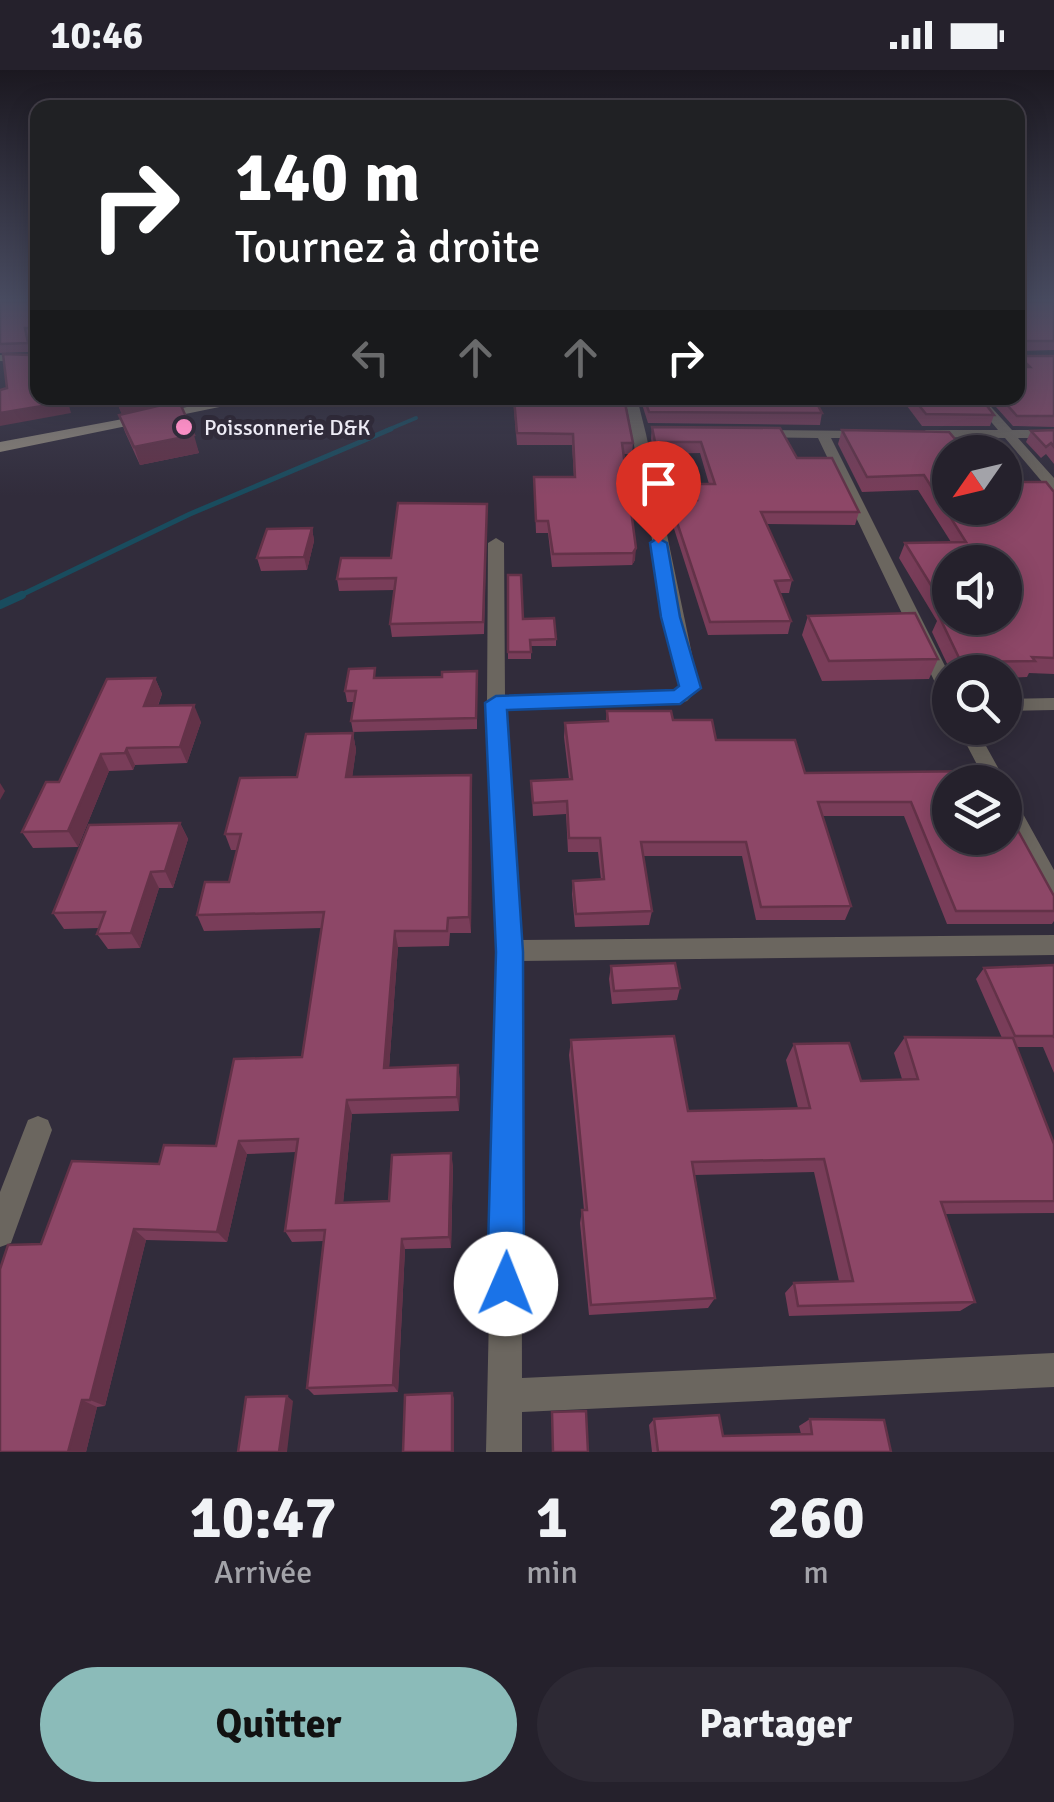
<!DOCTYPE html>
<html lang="fr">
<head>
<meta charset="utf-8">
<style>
	:root { --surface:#25212c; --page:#2d2934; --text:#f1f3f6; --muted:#a3a3a9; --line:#423e48; --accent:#8bbbb9 }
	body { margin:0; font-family:Signika,sans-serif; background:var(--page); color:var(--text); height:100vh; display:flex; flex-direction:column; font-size:38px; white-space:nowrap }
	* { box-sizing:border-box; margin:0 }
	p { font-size:32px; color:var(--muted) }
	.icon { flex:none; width:55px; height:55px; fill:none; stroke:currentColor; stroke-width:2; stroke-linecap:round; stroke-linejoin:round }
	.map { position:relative; height:1382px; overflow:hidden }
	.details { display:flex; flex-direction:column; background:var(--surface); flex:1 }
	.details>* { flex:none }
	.hud { position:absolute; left:30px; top:30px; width:995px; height:305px; border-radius:20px; box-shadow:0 5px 25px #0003,0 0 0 2px var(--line); background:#202124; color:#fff; overflow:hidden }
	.needle { width:65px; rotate:236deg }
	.controls { position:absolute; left:932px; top:365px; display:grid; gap:20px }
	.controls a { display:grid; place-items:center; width:90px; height:90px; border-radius:50%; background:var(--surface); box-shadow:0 5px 25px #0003,0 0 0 2px var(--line); font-size:50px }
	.pin { position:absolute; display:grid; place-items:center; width:85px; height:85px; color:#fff; margin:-102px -42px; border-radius:50% 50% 50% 0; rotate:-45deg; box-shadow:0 0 10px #0007 }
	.pin .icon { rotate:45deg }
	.me { position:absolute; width:110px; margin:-55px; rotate:1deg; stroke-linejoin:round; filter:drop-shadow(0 0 8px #0008) }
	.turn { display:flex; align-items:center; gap:35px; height:210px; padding:0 40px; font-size:45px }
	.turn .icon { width:130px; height:130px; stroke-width:2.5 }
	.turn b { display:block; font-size:70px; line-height:85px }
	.lanes { display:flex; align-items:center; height:95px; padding:0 40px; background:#0003; justify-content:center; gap:50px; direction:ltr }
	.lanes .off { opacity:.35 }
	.eta { display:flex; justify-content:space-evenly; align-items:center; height:170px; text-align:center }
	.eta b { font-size:60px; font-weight:800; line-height:70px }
	.primary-button { display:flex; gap:20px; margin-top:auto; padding:20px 40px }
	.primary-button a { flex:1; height:115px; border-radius:60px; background:var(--accent); color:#111; font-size:40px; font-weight:800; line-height:115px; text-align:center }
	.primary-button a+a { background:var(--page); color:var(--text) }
	.status { display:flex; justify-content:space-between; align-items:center; height:70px; padding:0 50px; background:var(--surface); direction:ltr }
	.status svg { height:28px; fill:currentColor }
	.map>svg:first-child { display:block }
</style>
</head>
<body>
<div class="status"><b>10:46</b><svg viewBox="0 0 49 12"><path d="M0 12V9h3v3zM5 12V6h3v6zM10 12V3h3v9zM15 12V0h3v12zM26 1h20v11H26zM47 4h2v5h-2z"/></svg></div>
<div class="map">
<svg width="1054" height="1382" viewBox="0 0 1054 1382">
	<rect width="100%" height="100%" fill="#312c3b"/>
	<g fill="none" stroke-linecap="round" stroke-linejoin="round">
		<path stroke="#194c5e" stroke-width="4" d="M 385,361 L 416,348"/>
		<path stroke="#194c5e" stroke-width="5" d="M 17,527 L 190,444 L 391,359"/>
		<path stroke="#194c5e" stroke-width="8" d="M 0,535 L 22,525"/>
		<path fill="#6b665f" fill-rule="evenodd" d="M 0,285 L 38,286 L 38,292 L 0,291 Z
			M 625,328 L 637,328 L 646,364 L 699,618 L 687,631 L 680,633 L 506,639 L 520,870 L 1054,865 L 1054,885 L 521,891 L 522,1308 L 1054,1283 L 1054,1317 L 522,1342 L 522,1382 L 486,1382 L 497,881 L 487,633 L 488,473 L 496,468 L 504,473 L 505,626 L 675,621 L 680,616 Z
			M 971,328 L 983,328 L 1012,360 L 1054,360 L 1054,368 L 1018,368 L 1054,408 L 1054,421 L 1049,420 L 1005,368 L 922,367 L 920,364 L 926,360 L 998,360 Z
			M 756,360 L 871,361 L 873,364 L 867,368 L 831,368 L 950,606 L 950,631 L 941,625 L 818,368 L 752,367 L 750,364 Z
			M 1054,628 L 1054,640 L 1005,641 L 1005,629 Z
			M 958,658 L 976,658 L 1006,712 L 1005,714 L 986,712 Z
			M 1005,722 L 1012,724 L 1054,800 L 1054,831 L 1046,829 L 1005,750 Z
			M 38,1046 L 48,1050 L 52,1060 L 11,1173 L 0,1177 L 0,1122 L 28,1050 Z"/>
		<path fill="#8c8579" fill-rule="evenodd" d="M 235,328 L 263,328 L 0,382 L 0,372 Z"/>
	</g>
	<path fill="#793d59" d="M 0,232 L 38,232 L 38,266 L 29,266 L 32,282 L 0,283 Z
		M 1018,232 L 1054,232 L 1054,280 L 1020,281 L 1019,286 L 1054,286 L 1054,357 L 1013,356 L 988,328 L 1018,328 Z
		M 115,328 L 190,333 L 181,334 L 199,383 L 140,395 L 125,362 L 119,345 L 122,344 Z
		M 513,328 L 624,328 L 633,373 L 632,384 L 624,384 L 635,490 L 632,495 L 552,497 L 548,463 L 536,463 L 534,407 L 574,407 L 572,375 L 517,375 Z
		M 640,328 L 883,328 L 815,328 L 822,343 L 820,355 L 648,353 Z
		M 901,328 L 981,328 L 994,345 L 990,356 L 922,356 Z
		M 652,357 L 797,388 L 859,442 L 855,455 L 767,454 L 792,510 L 789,523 L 780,523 L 791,551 L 788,564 L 708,565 L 669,443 L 670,431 L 693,430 L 692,426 L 693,414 L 709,414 L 700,383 L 654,384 L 651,369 Z
		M 842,360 L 949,362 L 950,438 L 1054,422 L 1054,604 L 1029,603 L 1027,607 L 1005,608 L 1005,602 L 951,602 L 932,562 L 937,551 L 899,488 L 905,473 L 951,472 L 918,420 L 862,422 L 838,374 Z
		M 1054,360 L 1054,394 L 1046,384 L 1041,388 L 1026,372 L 1031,361 Z
		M 487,434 L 484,564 L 392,567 L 390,554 L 395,520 L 339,521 L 337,509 L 391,488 Z
		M 312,458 L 314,471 L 307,500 L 261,501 L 257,488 Z
		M 508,505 L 523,549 L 556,569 L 556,576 L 531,576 L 531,589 L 508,589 Z
		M 808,546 L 938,589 L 929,609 L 822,611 L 802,565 Z
		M 155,608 L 162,624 L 158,636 L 201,652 L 187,693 L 135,695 L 133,700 L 109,701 L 78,777 L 33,778 L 22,762 L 59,712 Z
		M 377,608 L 477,612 L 477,659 L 353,662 L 351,651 L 354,632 L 347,632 L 345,621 Z
		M 607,641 L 673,650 L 716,670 L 805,703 L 985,701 L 1054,826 L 1054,851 L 1052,854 L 947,854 L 904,746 L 822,746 L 851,836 L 845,850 L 756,850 L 742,786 L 643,786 L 652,841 L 649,855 L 575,857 L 572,824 L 573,811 L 601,810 L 598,782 L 568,782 L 566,744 L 533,746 L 531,711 L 569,709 L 564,667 L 565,653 L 606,651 Z
		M 353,663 L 356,680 L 352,707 L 471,705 L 472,721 L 471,863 L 450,863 L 449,876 L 398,877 L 389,998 L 460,1009 L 459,1041 L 352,1044 L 343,1133 L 389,1131 L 453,1095 L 451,1178 L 405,1179 L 398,1322 L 314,1325 L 307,1318 L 324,1171 L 292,1172 L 285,1161 L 296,1082 L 247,1084 L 227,1172 L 146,1170 L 105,1336 L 97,1337 L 86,1382 L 41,1174 L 159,1094 L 216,1076 L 302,987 L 322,858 L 204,861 L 197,845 L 229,812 L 237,780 L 231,780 L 225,764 Z
		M 180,753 L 188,769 L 173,818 L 159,818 L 140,878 L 108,879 L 97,864 L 99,858 L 64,859 L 53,843 Z
		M 1054,895 L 1054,1003 L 1043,977 L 1016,977 L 1054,1074 L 1054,1143 L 945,1144 L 975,1232 L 960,1241 L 789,1246 L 785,1223 L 794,1213 L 839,1211 L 814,1102 L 695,1105 L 715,1228 L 708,1238 L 589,1245 L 580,1153 L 582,1140 L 584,1140 L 569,985 L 571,970 L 688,1041 L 798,1038 L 786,990 L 794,974 L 861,1011 L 902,1009 L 894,983 L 905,967 L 1002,968 L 976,909 L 984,898 Z
		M 611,896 L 680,918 L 677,930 L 612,934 L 609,909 Z
		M 654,1349 L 723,1366 L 801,1364 L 799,1356 L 810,1349 L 891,1382 L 652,1382 L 649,1355 Z"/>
	<path fill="#633248" d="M 30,285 L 34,296 L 38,321 L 35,316 Z
		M 65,328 L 67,328 L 71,343 L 0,356 L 0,343 Z
		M 160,328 L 193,328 L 190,333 L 122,345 L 118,335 Z
		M 194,365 L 199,383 L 140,395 L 134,377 Z
		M 312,458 L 314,471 L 307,500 L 304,487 Z
		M 636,478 L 635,490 L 632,495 L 633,483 Z
		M 155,608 L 162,624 L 151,653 L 144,636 Z
		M 194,635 L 201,652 L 187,693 L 180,677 Z
		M 353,663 L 356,680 L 350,724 L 346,707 Z
		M 127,678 L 135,695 L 133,700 L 125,683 Z
		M 101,684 L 109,701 L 78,777 L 68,761 Z
		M 471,705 L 472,721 L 471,863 L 469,847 Z
		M 0,713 L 5,721 L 0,730 Z
		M 180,753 L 188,769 L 173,818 L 165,801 Z
		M 151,802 L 159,818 L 140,878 L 131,863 Z
		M 395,861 L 398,877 L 388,1012 L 384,998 Z
		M 458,995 L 460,1009 L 459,1041 L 457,1027 Z
		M 347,1030 L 352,1044 L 342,1144 L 336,1133 Z
		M 239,1071 L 247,1084 L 227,1172 L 217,1162 Z
		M 451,1083 L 453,1095 L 451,1178 L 449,1167 Z
		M 134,1159 L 146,1170 L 105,1336 L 90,1330 Z
		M 402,1169 L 405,1179 L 398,1322 L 393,1315 Z
		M 452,1323 L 454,1328 L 454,1382 L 452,1382 Z
		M 287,1326 L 293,1331 L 287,1382 L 279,1382 Z
		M 82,1330 L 97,1337 L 86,1382 L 68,1382 Z"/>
	<path fill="#8d4767" stroke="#633248" stroke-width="2.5" fill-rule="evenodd" d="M 0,232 L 38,232 L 38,258 L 25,258 L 28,273 L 0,274 Z
		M 1018,232 L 1054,232 L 1054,271 L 1022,271 L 1019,286 L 1054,286 L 1054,346 L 1017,346 L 1001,328 L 1018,328 L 1018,297 L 1030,297 L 1018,285 Z
		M 3,284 L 30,285 L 35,316 L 38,315 L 38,328 L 65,328 L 66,332 L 0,343 L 0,320 L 7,318 Z
		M 116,328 L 160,328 L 118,335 Z
		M 514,328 L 624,328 L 633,373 L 622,373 L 636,478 L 633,483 L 553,484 L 548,451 L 536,451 L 534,407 L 575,407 L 573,364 L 517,363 Z
		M 644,328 L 814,328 L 822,343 L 649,342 Z
		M 913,328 L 981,328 L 994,345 L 926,344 Z
		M 179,331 L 194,365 L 134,377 L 119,345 Z
		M 652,357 L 780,358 L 797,388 L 832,388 L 859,442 L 761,442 L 792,510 L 775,511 L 791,551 L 710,552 L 670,431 L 697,430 L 693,414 L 715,414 L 701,372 L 655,372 Z
		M 842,360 L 949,362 L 966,382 L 950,382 L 950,438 L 1005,438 L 1005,412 L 1046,412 L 1054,422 L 1054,588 L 1032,587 L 1035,591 L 961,592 L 939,546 L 950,546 L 905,473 L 966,472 L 924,405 L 867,407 ZM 950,492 L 1005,492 L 1005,548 L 950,548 Z
		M 1054,360 L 1054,377 L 1051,373 L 1046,377 L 1031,361 Z
		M 398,433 L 487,434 L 483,552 L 390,554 L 396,508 L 337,509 L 341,488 L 391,488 Z
		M 312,458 L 304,487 L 257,488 L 267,459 Z
		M 508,505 L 521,505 L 523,549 L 554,548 L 556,569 L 530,570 L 531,582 L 508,582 Z
		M 915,543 L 938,589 L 829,591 L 808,546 Z
		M 375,598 L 374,608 L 442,607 L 442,602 L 477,601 L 476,648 L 351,651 L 356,621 L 345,621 L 349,599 Z
		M 155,608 L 144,636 L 194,635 L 180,677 L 127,678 L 125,683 L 101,684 L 68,761 L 22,762 L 46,712 L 59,712 L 107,609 Z
		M 607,641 L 671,641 L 673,650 L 712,650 L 716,670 L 795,670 L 805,703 L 985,701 L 991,712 L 950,712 L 950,768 L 1005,768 L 1005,737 L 1054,826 L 1054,841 L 956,841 L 911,732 L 818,732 L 851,836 L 761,837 L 746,772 L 641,772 L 652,841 L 576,844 L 573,811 L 604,809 L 600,768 L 569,768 L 567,731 L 533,733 L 531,711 L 572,709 L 565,653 L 608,651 Z
		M 353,663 L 346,707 L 471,705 L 469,847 L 448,848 L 447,861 L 395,861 L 384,998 L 458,995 L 457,1027 L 347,1030 L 336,1133 L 389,1131 L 392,1085 L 451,1083 L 449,1167 L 402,1169 L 393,1315 L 307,1318 L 325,1160 L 285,1161 L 298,1069 L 239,1071 L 217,1162 L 134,1159 L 90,1330 L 82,1330 L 68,1382 L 0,1382 L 0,1199 L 8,1175 L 41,1174 L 72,1091 L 159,1094 L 164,1075 L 216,1076 L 234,989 L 302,987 L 324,842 L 197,845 L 205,812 L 229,812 L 241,764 L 225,764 L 240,708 L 297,707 L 306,664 Z
		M 180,753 L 165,801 L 151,802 L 131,863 L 97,864 L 105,842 L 53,843 L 89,755 Z
		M 675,893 L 680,918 L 614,921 L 611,896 Z
		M 1054,895 L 1054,967 L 1053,966 L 1015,966 L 984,898 Z
		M 674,966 L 688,1041 L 810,1038 L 794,974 L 849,973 L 861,1011 L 918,1009 L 905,967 L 1013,968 L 1054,1074 L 1054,1131 L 941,1132 L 975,1232 L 798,1236 L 794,1213 L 853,1211 L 824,1089 L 692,1092 L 715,1228 L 591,1235 L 582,1140 L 587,1140 L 571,970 Z
		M 452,1323 L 452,1382 L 403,1382 L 405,1325 Z
		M 287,1326 L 279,1382 L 238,1382 L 246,1327 Z
		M 586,1341 L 588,1382 L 553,1382 L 552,1342 Z
		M 719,1345 L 723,1366 L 812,1364 L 810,1349 L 884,1350 L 891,1382 L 658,1382 L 654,1349 Z"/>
	<linearGradient id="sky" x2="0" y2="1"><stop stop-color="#1b1820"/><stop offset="0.54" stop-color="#484b60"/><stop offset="1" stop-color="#484b60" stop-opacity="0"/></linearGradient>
	<rect width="1054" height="426" fill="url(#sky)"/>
	<path fill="#1a73e8" stroke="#114b97" stroke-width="2.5" d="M 658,468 L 667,473 L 680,547 L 701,618 L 680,634 L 507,640 L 523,882 L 524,1214 L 518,1227 L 506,1233 L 493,1227 L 487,1214 L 496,882 L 485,633 L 496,626 L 674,620 L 679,616 L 661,547 L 650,473 Z"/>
	<circle fill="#fa8fc6" stroke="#312c3b" stroke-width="4" cx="184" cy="357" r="10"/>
	<g text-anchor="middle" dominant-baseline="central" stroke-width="10" stroke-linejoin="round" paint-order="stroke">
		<g font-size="22" fill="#f0eef8" stroke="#312c3b" text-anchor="start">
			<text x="204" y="357">Poissonnerie D&amp;K</text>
		</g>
	</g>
</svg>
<div class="controls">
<a><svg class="needle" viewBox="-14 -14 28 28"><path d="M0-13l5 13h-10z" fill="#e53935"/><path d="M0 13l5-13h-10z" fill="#a3a3a9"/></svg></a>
<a><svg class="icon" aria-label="sound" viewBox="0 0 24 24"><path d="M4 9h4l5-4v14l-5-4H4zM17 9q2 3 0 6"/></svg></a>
<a><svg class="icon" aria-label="search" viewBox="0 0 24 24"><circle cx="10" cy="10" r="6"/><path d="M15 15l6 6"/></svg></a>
<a><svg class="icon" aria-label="layers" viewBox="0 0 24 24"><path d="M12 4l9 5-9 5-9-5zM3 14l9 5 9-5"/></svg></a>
</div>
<div class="pin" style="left:658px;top:473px;background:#d93025"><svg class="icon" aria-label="arrive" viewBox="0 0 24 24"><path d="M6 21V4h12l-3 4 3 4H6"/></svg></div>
<svg class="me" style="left:506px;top:1214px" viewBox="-20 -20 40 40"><circle r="19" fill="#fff"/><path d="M0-13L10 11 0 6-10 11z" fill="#1a73e8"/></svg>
<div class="hud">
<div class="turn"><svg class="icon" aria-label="right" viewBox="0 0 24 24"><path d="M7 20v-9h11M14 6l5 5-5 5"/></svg><div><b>140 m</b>Tournez à droite</div></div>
<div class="lanes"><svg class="icon off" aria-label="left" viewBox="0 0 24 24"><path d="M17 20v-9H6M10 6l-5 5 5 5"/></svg><svg class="icon off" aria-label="ahead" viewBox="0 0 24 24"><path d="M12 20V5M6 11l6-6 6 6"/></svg><svg class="icon off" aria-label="ahead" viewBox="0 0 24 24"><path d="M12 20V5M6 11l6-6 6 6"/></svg><svg class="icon" aria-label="right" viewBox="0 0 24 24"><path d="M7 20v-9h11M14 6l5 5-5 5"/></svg></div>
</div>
</div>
<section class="details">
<div class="eta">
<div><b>10:47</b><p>Arrivée</p></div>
<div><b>1</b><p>min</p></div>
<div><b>260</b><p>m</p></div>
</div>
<div class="primary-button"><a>Quitter</a><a>Partager</a></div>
</section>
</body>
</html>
